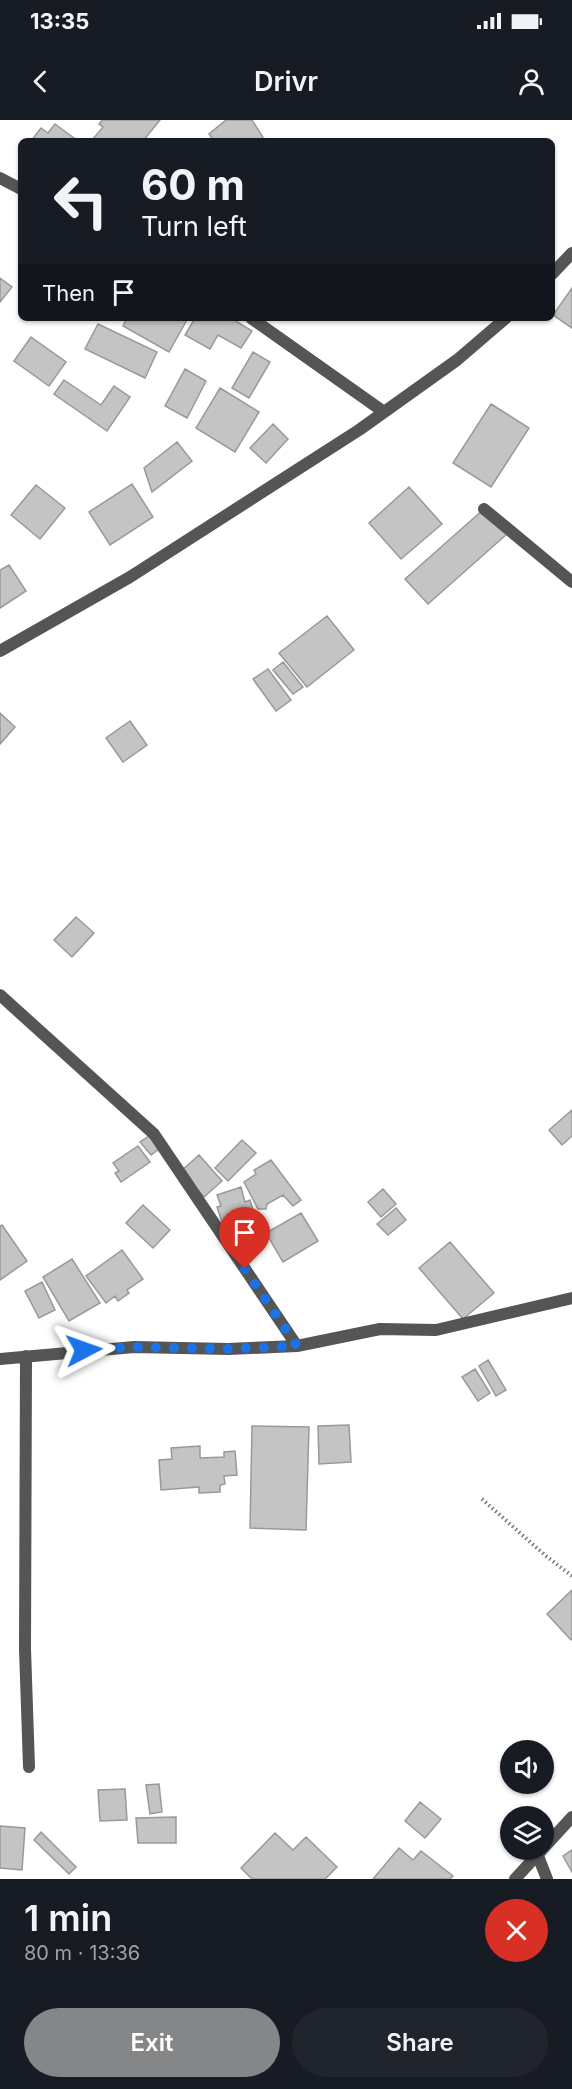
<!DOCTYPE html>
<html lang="en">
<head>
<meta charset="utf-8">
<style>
	:root { --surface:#171b24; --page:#20242c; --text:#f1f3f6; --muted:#9ea1a6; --accent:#858687 }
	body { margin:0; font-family:Inter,sans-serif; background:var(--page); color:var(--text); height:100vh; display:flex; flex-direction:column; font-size:22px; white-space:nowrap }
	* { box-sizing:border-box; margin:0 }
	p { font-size:20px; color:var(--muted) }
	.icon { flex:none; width:33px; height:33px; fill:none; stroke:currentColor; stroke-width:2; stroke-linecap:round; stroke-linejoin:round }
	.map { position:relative; height:1759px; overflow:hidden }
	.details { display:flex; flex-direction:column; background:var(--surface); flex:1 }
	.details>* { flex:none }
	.guide { position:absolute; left:18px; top:18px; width:537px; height:183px; border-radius:9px; box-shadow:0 2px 4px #0004; background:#171b24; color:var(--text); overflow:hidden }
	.controls { position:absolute; left:500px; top:1620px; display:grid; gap:12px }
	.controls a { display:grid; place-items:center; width:54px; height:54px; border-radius:50%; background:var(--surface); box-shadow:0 2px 4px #0004; font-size:30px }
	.pin { position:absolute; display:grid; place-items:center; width:51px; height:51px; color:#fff; margin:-62px -26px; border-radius:50% 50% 50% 0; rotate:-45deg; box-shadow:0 0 6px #0007 }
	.pin .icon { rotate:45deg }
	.me { position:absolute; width:66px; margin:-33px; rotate:86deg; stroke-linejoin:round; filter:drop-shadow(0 0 4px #0008) }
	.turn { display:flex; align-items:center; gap:21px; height:126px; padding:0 24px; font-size:27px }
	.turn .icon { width:78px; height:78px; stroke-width:2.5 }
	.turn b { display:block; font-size:42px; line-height:51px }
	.then { display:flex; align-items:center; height:57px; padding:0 24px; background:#0003; gap:12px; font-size:22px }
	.round { display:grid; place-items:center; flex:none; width:63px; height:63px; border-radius:32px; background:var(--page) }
	.summary { display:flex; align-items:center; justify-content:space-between; height:102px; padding:0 24px }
	h1 { font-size:36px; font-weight:600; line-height:45px }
	.button { display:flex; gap:12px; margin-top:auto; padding:12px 24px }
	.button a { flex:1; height:69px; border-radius:36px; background:var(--accent); color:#fff; font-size:24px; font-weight:600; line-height:69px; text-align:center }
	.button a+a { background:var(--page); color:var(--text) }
	.status { display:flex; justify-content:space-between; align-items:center; height:42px; padding:0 30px; background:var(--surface); direction:ltr }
	.status svg { height:16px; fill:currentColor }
	header { display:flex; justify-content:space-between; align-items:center; height:78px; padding:0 24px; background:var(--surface); font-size:27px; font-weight:600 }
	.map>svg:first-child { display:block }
</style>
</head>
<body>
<div class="status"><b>13:35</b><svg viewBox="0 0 49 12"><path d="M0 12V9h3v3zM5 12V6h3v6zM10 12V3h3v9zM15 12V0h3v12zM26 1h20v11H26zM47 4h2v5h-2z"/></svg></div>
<header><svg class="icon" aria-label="back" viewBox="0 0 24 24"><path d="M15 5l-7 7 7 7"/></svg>Drivr<svg class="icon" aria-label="person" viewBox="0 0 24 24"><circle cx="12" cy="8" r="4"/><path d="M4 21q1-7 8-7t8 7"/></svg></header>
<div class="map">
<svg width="572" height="1759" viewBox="0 0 572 1759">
	<rect width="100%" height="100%" fill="#fff"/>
	<path fill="#c4c4c4" stroke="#999" stroke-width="1.5" d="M 102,0 L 160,0 L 143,21 L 95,21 L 93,19 L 103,7 L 99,4 Z
		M 226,0 L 252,0 L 264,19 L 261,21 L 214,21 L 209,14 Z
		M 55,4 L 78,21 L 31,21 L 41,8 L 48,13 Z
		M 0,158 L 12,167 L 0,182 Z
		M 572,168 L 572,208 L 553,195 Z
		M 127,198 L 188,198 L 169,232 L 123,206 Z
		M 195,198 L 231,198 L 252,211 L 241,228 L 218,215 L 210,229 L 185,215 Z
		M 98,204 L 157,232 L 145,258 L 85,229 Z
		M 31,217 L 66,242 L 49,266 L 14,241 Z
		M 253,232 L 270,242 L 249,278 L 232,268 Z
		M 185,249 L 206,261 L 187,298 L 165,286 Z
		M 64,260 L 101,285 L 114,266 L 130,277 L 107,311 L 54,274 Z
		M 220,268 L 259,292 L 235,332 L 196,308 Z
		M 491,284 L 529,308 L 491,367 L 453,343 Z
		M 273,304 L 288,319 L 266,343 L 250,328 Z
		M 177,322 L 192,341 L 152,372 L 144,348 Z
		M 132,364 L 153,397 L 110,425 L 89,392 Z
		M 36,365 L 65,388 L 40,419 L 11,395 Z
		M 409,367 L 442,404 L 401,439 L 369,403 Z
		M 484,389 L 507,414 L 428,484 L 405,459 Z
		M 9,445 L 26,471 L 0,488 L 0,450 Z
		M 327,496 L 354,530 L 307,567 L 279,533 Z
		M 283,542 L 303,567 L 293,574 L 273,550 Z
		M 268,549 L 291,580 L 276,591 L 253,559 Z
		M 0,593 L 15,607 L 0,624 Z
		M 130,601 L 147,625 L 123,642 L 106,618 Z
		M 76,797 L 94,813 L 72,837 L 54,820 Z
		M 572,990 L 572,1016 L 562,1025 L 549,1010 Z
		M 149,1016 L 159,1029 L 151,1035 L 140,1022 Z
		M 242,1020 L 256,1033 L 228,1061 L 215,1048 Z
		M 138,1026 L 150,1042 L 121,1062 L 115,1053 L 119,1051 L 113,1043 Z
		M 199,1035 L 222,1061 L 204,1077 L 181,1051 Z
		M 271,1040 L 301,1080 L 293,1086 L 283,1075 L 267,1084 L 266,1089 L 258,1089 L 244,1062 L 256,1054 L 254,1050 Z
		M 241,1067 L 245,1082 L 250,1080 L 254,1093 L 222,1102 L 217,1087 L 221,1086 L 217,1075 Z
		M 383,1069 L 396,1084 L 381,1097 L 368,1082 Z
		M 143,1085 L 170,1110 L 153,1128 L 126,1103 Z
		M 396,1088 L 406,1100 L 388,1115 L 377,1104 Z
		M 301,1093 L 318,1121 L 283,1142 L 266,1113 Z
		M 2,1105 L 27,1141 L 0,1160 L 0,1106 Z
		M 450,1122 L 494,1173 L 463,1199 L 419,1148 Z
		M 122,1130 L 143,1159 L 127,1170 L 129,1173 L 118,1181 L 115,1176 L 106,1183 L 86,1156 Z
		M 72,1139 L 100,1183 L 69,1201 L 43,1157 Z
		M 42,1162 L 55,1190 L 39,1198 L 25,1171 Z
		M 488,1240 L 506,1270 L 496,1276 L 479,1246 Z
		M 475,1249 L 490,1273 L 478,1281 L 462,1257 Z
		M 349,1305 L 351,1342 L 319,1344 L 318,1306 Z
		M 252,1306 L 309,1307 L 306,1410 L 250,1408 Z
		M 200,1326 L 200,1338 L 224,1337 L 224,1332 L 235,1331 L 237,1355 L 224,1356 L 225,1364 L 220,1365 L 220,1372 L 199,1373 L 199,1367 L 161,1370 L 159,1340 L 172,1339 L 171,1328 Z
		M 572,1470 L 572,1519 L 571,1520 L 547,1494 Z
		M 159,1664 L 162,1692 L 150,1694 L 146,1665 Z
		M 125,1669 L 127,1700 L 100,1701 L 98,1670 Z
		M 420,1682 L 441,1699 L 425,1718 L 405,1701 Z
		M 176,1697 L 176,1723 L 138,1723 L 136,1698 Z
		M 0,1706 L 25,1708 L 22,1750 L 0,1748 Z
		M 41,1712 L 76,1747 L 69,1754 L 34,1720 Z
		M 275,1713 L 293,1730 L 306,1717 L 337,1747 L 325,1759 L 252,1759 L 241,1748 Z
		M 399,1728 L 413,1740 L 421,1731 L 453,1756 L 450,1759 L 373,1759 Z
		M 572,1730 L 572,1752 L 563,1736 Z"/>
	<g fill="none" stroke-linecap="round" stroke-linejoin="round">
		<path stroke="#777" stroke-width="4" stroke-dasharray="1.5 3" stroke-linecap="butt" d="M 482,1379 L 546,1436 L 572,1456"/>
		<path stroke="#555" stroke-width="12" d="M 0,58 L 21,69
			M 552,154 L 572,133
			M 251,198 L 384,292
			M 484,389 L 572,462
			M 0,531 L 130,457 L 359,310 L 457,240 L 506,198
			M 0,875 L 154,1014 L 297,1226
			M 26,1236 L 25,1529 L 29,1647
			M 0,1239 L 134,1227 L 228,1229 L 297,1226 L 380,1209 L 436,1210 L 572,1178
			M 538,1736 L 547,1759
			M 515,1759 L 572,1697"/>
	</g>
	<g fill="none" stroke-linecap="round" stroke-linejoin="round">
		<path stroke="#1a73e8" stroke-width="10" stroke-dasharray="0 18" d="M 84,1230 L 134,1227 L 228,1229 L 297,1226 L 245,1149"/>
	</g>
</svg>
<div class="controls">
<a><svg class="icon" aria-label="sound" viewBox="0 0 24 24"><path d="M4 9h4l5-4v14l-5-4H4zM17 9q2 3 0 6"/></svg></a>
<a><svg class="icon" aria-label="layers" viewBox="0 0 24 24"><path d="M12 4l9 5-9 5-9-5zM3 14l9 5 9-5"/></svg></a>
</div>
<div class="pin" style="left:245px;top:1149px;background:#d93025"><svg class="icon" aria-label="arrive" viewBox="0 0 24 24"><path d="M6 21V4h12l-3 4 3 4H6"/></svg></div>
<svg class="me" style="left:84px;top:1230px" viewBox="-20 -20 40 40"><path d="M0-17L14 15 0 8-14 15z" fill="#1a73e8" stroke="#fff" stroke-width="4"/></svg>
<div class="guide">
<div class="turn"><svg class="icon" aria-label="left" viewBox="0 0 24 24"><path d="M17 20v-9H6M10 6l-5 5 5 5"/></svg><div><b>60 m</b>Turn left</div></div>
<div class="then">Then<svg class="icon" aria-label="arrive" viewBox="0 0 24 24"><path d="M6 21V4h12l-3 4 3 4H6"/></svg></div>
</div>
</div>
<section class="details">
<div class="summary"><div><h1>1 min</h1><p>80 m · 13:36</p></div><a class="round" style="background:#d93025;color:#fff"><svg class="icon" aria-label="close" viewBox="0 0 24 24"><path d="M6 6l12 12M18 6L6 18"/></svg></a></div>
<div class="button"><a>Exit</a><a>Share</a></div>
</section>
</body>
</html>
